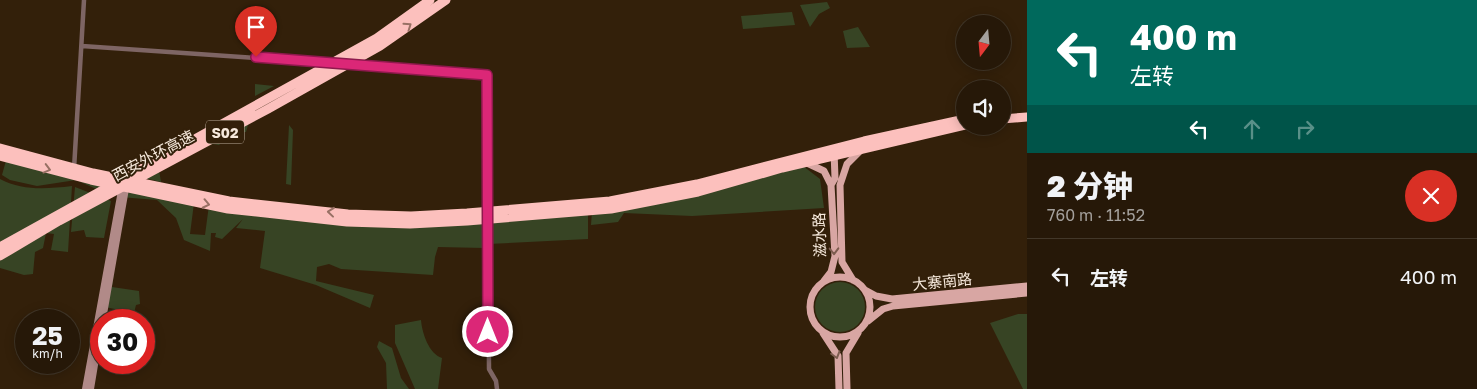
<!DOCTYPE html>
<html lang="zh">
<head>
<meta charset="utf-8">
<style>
	:root { --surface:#261808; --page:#2e2112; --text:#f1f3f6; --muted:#a4a09c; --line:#423729 }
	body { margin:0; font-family:"Golos Text","Noto Sans SC",sans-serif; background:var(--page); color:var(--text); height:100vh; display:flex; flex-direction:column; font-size:19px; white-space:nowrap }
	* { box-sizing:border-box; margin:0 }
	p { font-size:16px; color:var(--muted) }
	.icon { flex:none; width:28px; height:28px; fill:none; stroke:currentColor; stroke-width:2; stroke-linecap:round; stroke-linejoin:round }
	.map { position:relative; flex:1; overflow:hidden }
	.panel { display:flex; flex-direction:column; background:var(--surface); width:450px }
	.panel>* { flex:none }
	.hud { background:#00695c; color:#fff; overflow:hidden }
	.needle { width:32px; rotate:196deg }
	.controls { position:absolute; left:956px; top:15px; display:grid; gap:10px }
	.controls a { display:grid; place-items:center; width:55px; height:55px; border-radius:50%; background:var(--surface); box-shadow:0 2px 12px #0003,0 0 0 1px var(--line); font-size:25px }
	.speed { position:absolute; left:15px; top:309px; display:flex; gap:10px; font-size:25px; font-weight:700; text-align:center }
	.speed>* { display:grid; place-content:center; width:65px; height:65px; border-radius:50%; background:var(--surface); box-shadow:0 2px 12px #0003,0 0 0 1px var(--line); line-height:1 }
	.speed small { font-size:12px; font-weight:400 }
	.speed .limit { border:8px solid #d22; background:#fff; color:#111 }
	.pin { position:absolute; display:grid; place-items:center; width:42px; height:42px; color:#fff; margin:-51px -21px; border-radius:50% 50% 50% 0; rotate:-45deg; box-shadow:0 0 5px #0007 }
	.pin .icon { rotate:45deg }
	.me { position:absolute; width:55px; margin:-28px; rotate:0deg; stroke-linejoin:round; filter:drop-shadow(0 0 4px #0008) }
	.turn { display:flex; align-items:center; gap:18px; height:105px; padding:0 20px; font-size:22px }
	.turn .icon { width:65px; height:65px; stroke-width:2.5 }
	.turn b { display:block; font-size:35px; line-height:42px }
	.lanes { display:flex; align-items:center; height:48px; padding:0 20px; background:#0003; justify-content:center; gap:25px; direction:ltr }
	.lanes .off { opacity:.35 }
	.round { display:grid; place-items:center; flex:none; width:52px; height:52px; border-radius:26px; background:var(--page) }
	.head { display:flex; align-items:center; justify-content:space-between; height:85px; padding:0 20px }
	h1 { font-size:30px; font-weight:800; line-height:38px }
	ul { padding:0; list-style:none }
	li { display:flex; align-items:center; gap:15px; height:75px; padding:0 20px; border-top:1px solid var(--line) }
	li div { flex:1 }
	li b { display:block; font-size:19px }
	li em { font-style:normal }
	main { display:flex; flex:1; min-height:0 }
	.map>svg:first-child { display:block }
</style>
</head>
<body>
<main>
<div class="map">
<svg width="1027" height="389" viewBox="0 0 1027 389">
	<rect width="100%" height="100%" fill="#33200a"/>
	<path fill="#374424" d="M 827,2 L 830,8 L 819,14 L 810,27 L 800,5 Z
		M 792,12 L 795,25 L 743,29 L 741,16 Z
		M 858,27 L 870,47 L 847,48 L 843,31 Z
		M 255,84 L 274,86 L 255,96 Z
		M 249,122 L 246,132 C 234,131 228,137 219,145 L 213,144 L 199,152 Z
		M 289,125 L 293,130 L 291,185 L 286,184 Z
		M 7,157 L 104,183 L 112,196 L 76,180 L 37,186 L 10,180 L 2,175 Z
		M 137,162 L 158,164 L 161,182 L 124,173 L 126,167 Z
		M 803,166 L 820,179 L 824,208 L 692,216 L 624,213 L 618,222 L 591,225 L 592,211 Z
		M 0,179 C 23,191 46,189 72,186 L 68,252 L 51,250 L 54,234 L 46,233 L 43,248 L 35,252 L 33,274 L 24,275 L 0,268 Z
		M 75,187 L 111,201 L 104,238 L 86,237 L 84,230 L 71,232 Z
		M 133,190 L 194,203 L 190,234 L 205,235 L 209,205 L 484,221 L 485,248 L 438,247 L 435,257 L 433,275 L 341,269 L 329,264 L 317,267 L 316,281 L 374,295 L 370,308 L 316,285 L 260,268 L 265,231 L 236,228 L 243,219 L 222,239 L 215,237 L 216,233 L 211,233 L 210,251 L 184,240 L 176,218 L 157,200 L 120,197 Z
		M 588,211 L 588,239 L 488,244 L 488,220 Z
		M 114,273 L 112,287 L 139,291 L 140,304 L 136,305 L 134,313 L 105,307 Z
		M815 307a25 25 0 1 1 50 0a25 25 0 1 1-50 0Z
		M 1018,314 L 1027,314 L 1027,389 L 1023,389 L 990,323 Z
		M 421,320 C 422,333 429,354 442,358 L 438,389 L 415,389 L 395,343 L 395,325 Z
		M 379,341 L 392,348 L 401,378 L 409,389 L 387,389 L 386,363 L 377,347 Z"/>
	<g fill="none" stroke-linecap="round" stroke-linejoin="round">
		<path stroke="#7e6564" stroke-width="4.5" d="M 82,46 L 329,63
			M 350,64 L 487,75 L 489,369 L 496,381 L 497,389
			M 74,169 L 84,0"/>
		<path stroke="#b18a88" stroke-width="6" d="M 103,320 L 127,183
			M 85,389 L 122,185
			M 91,389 L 101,329"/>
		<path stroke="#d8a6a3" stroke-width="7" d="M 807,163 L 824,171 L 831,185 L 835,256 L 831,272 L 824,281
			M 831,185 L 835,178 L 834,151
			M810 307a30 30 0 1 1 60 0a30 30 0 1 1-60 0Z
			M 853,280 L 842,262 L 840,185 L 847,164 L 862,149
			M 865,290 L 876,296 L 892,299 L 1027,286
			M 868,321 L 883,309 L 893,306 L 1027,293
			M 823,333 L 838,356 L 839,389
			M 847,389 L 846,353 L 858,333"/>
		<path stroke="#fcc0bd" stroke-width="9" d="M 1002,119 L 1027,117
			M 0,148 L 93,173 L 229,201 L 348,214 L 411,216 L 467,213 L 610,201 L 697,184 L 864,141 L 965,119
			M 0,156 L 91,180 L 228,209 L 347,222 L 410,224 L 467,221 L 611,209 L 698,192 L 782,168 L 965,125"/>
		<path stroke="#fcc0bd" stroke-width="9" d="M 0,247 L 377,38 L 430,0
			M 0,256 L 59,221 L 268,109 L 380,46 L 446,0"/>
	</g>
	<defs><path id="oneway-chevron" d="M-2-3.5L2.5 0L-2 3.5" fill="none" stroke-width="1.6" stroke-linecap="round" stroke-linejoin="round" transform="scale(1.25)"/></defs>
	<g stroke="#987064">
		<use href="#oneway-chevron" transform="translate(408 26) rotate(-35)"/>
		<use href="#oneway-chevron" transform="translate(47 169) rotate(15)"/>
		<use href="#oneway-chevron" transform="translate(206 204) rotate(12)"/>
		<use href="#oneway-chevron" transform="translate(331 212) rotate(-174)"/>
	</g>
	<g stroke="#7d5c4f">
		<use href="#oneway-chevron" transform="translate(834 251) rotate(89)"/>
		<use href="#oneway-chevron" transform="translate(836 355) rotate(74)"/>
	</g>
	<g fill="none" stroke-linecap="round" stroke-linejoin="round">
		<defs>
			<path id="route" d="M 256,57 L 487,75 L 488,332"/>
		</defs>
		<use href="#route" stroke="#8e194d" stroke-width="12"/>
		<use href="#route" stroke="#db2777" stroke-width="9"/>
	</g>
	<g text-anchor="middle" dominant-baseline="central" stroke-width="4" stroke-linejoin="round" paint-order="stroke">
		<rect fill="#33200a" stroke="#bcad9d" stroke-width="1" x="206" y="120.5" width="38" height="23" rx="4"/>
		<g font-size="14" font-weight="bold" fill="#f6e9dc">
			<text x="225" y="132">S02</text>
		</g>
		<g font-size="15" fill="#f6e9dc" stroke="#33200a">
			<text transform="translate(153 155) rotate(-28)">西安外环高速</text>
			<text transform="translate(819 235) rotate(-92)">滋水路</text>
			<text transform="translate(942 281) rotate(-6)">大寨南路</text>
		</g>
	</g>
</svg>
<div class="controls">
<a><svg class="needle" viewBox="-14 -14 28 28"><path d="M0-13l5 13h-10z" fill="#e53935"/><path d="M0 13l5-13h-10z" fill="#a4a09c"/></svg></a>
<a><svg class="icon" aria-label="sound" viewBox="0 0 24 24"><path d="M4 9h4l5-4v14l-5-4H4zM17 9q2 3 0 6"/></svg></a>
</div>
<div class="speed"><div>25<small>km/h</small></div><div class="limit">30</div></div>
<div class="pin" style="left:256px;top:57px;background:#d93025"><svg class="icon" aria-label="arrive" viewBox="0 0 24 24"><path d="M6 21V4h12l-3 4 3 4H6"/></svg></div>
<svg class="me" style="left:488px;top:332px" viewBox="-20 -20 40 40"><circle r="17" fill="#db2777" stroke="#fff" stroke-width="3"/><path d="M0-11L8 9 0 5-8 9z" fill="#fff"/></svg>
</div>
<section class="panel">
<div class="hud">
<div class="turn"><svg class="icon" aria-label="left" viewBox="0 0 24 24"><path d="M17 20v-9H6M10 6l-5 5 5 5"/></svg><div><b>400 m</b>左转</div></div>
<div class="lanes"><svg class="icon" aria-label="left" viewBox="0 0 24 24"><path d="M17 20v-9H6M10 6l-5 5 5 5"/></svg><svg class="icon off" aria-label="ahead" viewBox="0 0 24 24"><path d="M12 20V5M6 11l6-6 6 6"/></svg><svg class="icon off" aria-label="right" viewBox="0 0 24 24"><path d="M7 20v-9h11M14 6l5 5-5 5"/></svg></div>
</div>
<div class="head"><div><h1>2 分钟</h1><p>760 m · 11:52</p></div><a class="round" style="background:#d93025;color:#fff"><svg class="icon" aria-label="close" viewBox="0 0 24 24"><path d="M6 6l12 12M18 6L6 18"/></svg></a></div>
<ul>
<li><svg class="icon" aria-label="left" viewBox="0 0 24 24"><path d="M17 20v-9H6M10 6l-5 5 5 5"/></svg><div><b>左转</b></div><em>400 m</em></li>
</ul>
</section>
</main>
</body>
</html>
